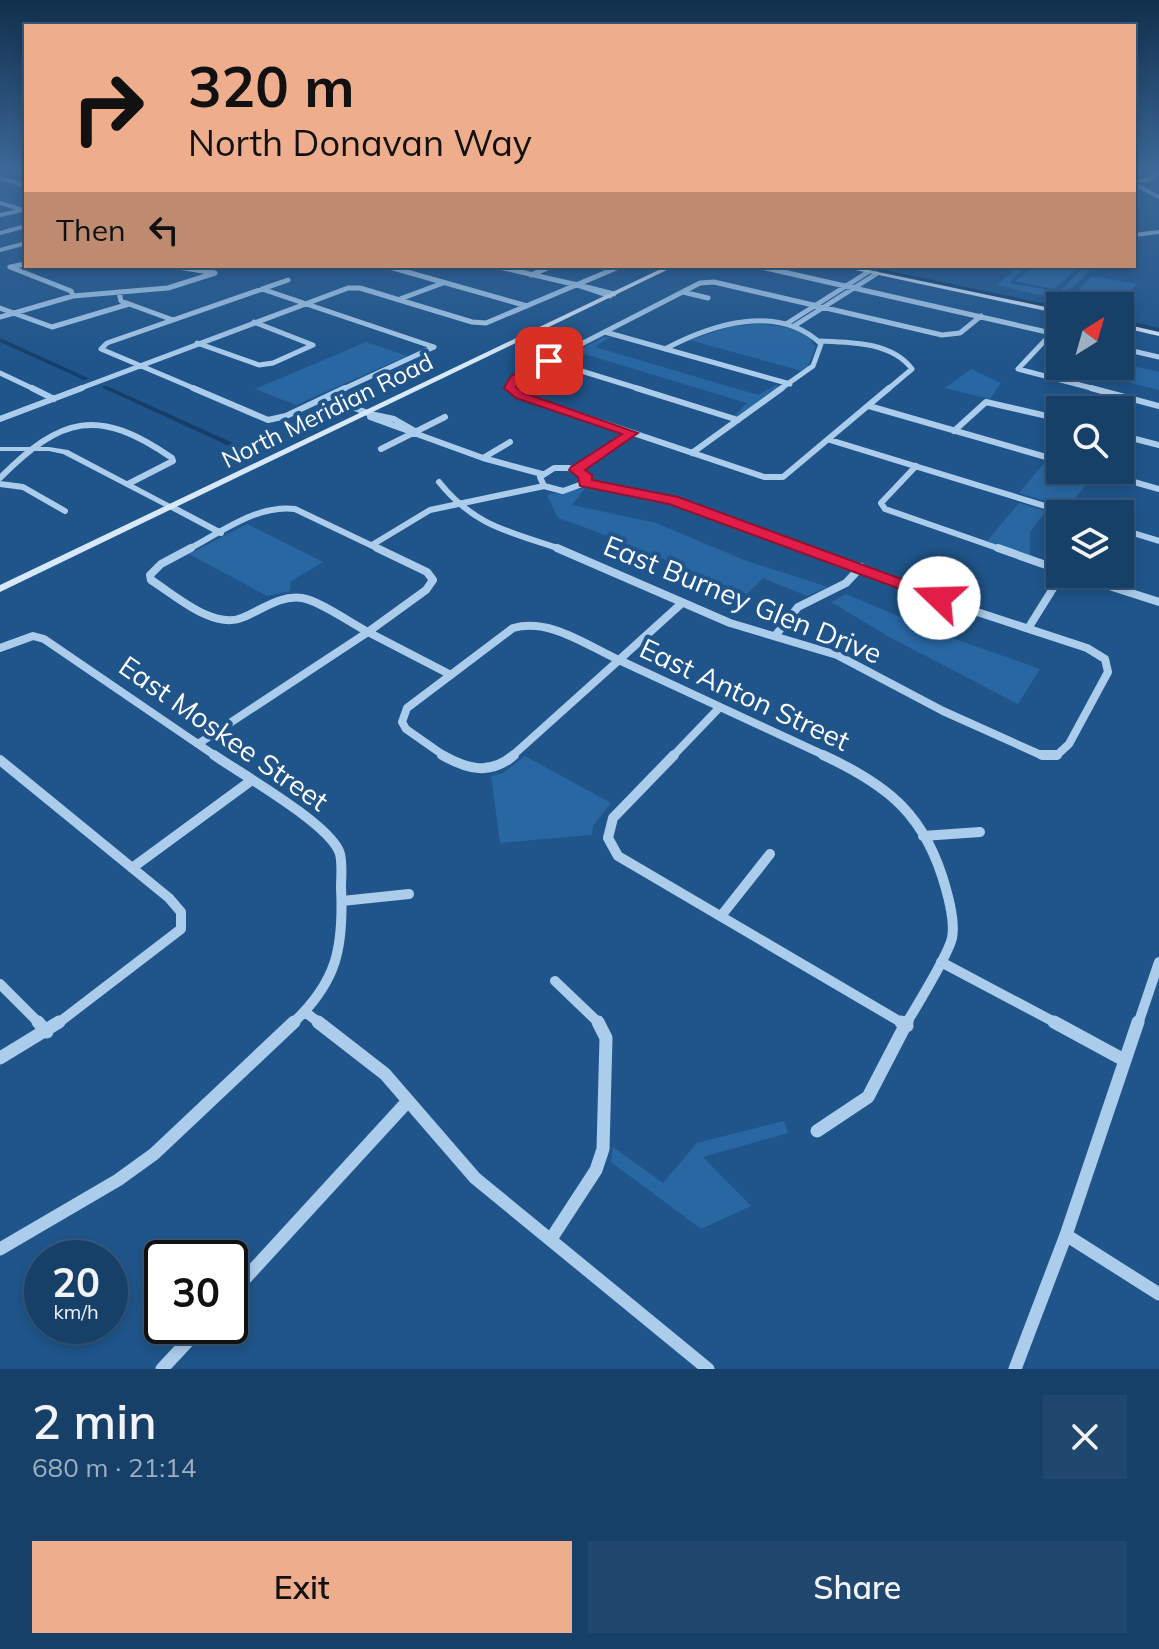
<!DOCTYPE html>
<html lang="en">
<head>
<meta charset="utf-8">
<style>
	:root { --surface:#174068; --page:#20476e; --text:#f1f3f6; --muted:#9eafc0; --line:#36597c; --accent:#eead8d }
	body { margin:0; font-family:Mulish,sans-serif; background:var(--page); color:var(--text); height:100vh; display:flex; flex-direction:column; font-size:30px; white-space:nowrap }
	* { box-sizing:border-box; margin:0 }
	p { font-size:26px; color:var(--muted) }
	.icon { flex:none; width:44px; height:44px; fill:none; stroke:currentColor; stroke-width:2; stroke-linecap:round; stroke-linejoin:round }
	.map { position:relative; height:1369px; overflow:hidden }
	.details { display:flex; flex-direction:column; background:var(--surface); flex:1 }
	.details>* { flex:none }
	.top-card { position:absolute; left:24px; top:24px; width:1112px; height:244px; border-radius:0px; box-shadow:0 4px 12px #0003,0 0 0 2px var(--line); background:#eead8d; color:#111; overflow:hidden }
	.needle { width:52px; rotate:37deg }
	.fabs { position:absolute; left:1046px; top:292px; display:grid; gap:16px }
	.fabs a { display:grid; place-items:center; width:88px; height:88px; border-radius:0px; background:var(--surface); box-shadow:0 4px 12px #0003,0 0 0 2px var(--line); font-size:40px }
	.speed { position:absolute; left:24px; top:1240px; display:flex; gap:16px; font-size:40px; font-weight:700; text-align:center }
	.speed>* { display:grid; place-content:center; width:104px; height:104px; border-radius:50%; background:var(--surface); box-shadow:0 4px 12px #0003,0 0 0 2px var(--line); line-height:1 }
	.speed small { font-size:20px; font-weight:400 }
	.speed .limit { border:4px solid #111; border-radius:12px; background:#fff; color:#111 }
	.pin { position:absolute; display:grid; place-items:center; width:68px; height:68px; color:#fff; margin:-34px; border-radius:16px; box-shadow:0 4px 12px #0006 }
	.me { position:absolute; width:88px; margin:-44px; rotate:291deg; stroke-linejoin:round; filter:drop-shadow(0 0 6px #0008) }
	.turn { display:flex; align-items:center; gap:28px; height:168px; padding:0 32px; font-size:36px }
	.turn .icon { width:104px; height:104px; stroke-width:2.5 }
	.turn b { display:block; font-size:56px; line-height:68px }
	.then { display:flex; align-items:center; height:76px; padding:0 32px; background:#0003; gap:16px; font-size:30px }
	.round { display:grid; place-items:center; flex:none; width:84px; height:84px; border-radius:0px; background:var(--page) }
	.summary { display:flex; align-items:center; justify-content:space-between; height:136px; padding:0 32px }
	h1 { font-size:48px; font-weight:600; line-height:60px }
	.cta { display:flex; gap:16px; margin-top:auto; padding:16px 32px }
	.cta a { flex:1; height:92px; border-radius:0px; background:var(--accent); color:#111; font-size:32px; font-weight:600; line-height:92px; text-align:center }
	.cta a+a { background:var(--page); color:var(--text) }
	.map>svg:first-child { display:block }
</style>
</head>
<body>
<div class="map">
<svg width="1159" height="1369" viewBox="0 0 1159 1369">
	<rect width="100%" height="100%" fill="#1f558b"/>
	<path fill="#2967a3" d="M 1019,266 L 1028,266 L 1011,280 L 1011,284 L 1045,289 L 1046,293 L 1061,290 L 1085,266 L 1092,268 C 1056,310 1041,294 997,285 Z
		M 1034,266 L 1077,266 L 1079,267 L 1054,289 L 1015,281 Z
		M 1092,276 L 1137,284 L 1117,306 L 1070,298 Z
		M 759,324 C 778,326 809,327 815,348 L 808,367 L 802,371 L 690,340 L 732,326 Z
		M 604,337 L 610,337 L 595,347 L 758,395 L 776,385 L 780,388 L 740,416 L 734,416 L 747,403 L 581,353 L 561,363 L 559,360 Z
		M 366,342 L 407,356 L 296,405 L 255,389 Z
		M 1120,363 L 1159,372 L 1159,390 L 1067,367 L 1120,366 Z
		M 971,369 L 1001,383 L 990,399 L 945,388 Z
		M 1046,461 L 1060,465 L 1060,470 L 1093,475 L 1068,508 L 1019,493 Z
		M 585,488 L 572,505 L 656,523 L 744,560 L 828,587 L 807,596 L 763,578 L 747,594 C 684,569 622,539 558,518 L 547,495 Z
		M 1019,503 L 1046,511 L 1030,532 L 1030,555 L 987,541 Z
		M 247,524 L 323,562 L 290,582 L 290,591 L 267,596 L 189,554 Z
		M 846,594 L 938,633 L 1040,669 L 1018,704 L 891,638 L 831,602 Z
		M 525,756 L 611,803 L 593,826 L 592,835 L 500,843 L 491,776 L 503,773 Z
		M 784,1121 L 788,1133 L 703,1157 L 751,1206 L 701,1229 L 611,1162 L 613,1147 L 663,1183 L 697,1143 Z"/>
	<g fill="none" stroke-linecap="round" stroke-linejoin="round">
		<path fill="#153e6a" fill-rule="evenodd" d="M 856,266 L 866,266 L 1060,307 L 1060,311 Z
			M 1120,319 L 1159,328 L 1159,332 L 1120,323 Z
			M 0,338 L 88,378 L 89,379 L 84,380 L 0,342 Z
			M 103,386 L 107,386 L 260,455 L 253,457 L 103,388 Z"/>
		<path stroke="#abcceb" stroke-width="4" d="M 0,178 L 26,186
			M 1134,181 L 1147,180 L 1159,173
			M 1134,184 L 1159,197
			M 0,203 L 26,211
			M 0,215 L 19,211
			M 0,233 L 26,226
			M 1134,235 L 1159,232
			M 0,250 L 26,243
			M 172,266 L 175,267
			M 13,267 L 26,263"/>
		<path stroke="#abcceb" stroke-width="5" d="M 172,266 L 215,273
			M 386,266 L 527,306
			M 495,266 L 573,284
			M 757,266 L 1060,335
			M 10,267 L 71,291 L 73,296
			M 11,267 L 20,265
			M 531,275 L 552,266
			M 262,289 L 434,347
			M 119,292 L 121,301 L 173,320
			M 683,292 L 708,298
			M 610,296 L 574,284 L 614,294
			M 400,299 L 443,283
			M 0,308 L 52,327 L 129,304
			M 0,317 L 73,296 L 168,288 L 215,273
			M 786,324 L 868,272
			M 794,326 L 876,274
			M 605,332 L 790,384
			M 534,333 L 579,346
			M 1052,333 L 1018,369 L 1099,390
			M 820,341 C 851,342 892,342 912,369 L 887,390
			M 197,343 L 259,365 L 273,363 L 313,345 L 254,322
			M 1120,348 L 1159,357
			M 665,349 C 712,324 778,303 821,344 L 813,366 L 779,390
			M 549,361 L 643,390
			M 0,373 L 36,390
			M 76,390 L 348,288 L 360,288 L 472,322 L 486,323 L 621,266
			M 198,390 L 101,349 L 107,343 L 288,280
			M 341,390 L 434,347
			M 513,390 L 510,388 L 515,378 L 700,283 L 714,282 L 942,335 L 960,333 L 981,316"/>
		<path stroke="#abcceb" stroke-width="6" d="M 32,388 L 54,399
			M 193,388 L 268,420 L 286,416 L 345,388
			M 510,388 L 520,395 L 764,477 L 783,477 L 889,388
			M 636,388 L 738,420
			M 1091,388 L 1159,406
			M 327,397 L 370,414
			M 869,406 L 1060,461
			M 1094,410 L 1108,393
			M 0,419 L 82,388
			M 415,431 L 394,419 L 370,414 L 370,417 L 483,458 L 542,474
			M 954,431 L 986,402 L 1060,419
			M 1120,435 L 1159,445
			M 830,440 L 1071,514
			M 381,449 L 445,417
			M 692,453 L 782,388
			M 483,458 L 510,442
			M 916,466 L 881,503 L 885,509 L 1003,550
			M 554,468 L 569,468 L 585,475 L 585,483 L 563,491 L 544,486 L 540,477 Z
			M 576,470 L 632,433
			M 1092,470 L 1159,489
			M 0,478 C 62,416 98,407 172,458 L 173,461 L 128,484
			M 439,482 C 475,527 511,532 563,550
			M 585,483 L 673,500 L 809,550
			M 0,484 L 23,487 L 65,511
			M 172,507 L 221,533
			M 1120,529 L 1159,541
			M 372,545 L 430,510 L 544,486
			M 187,550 C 220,533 257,504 295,509 L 381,550"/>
		<path stroke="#abcceb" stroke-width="8" d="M 191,548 L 161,564 L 150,575 L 151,580 C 175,595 214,631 244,617 C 263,609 280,595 302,598 C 318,600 351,623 368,632
			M 557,548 L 730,623 L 837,655 L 943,711 L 1041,755 L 1056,756 L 1069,744 L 1108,672 L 1105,659 L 1087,648 L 965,608 L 804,548
			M 998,548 L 1060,570
			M 1072,574 L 1159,602
			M 1029,627 L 1062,574
			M 368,632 L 451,675
			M 368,632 L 426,590 L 433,580 L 427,572 L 377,548
			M 775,636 L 798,607 L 846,583 L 861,567
			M 0,648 L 33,636 L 44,639 L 217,757
			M 619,660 L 828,757
			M 619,660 L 682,603
			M 198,744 L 368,632
			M 446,757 L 406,729 L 402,722 L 407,708 L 513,628 C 550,618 586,645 619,660
			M 511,757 L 619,660
			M 672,757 L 720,707"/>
		<path stroke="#abcceb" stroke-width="10" d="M 214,755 C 243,775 326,822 339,851 C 343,860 341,877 341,887 C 344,948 337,982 292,1024
			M 442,755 C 467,769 490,776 514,755
			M 674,755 L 613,818 L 608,838 L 618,856 L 904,1024
			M 823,755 C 890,786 926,816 946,889 C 950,903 955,923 952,938 C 948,956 917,1005 906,1024
			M 1042,755 L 1057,755
			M 0,760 L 169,898 L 181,912 L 181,929 L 57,1024
			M 923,836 L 980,832
			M 132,868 L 252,780
			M 342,901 L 409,894
			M 721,916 L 770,854
			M 941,962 L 1058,1024
			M 555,981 L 600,1024
			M 0,984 L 40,1024
			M 305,1012 L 321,1024
			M 1138,1024 L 1159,962"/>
		<path stroke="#abcceb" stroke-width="13" d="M 38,1022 L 47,1032
			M 318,1022 L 385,1074 L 475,1178 L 708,1369
			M 901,1022 L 907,1026
			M 1054,1022 L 1124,1060
			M 0,1058 L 59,1022
			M 817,1131 L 868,1097 L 907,1022
			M 1066,1235 L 1159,1294
			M 551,1239 L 596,1170 L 603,1149 L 606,1038 L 598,1022
			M 0,1249 L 118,1180 L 154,1154 L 294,1022
			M 230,1295 L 408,1101
			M 162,1369 L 202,1326
			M 1015,1369 L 1066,1235 L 1138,1022"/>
		<path fill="#abcceb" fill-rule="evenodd" d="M 0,447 L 49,447 L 68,450 L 176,507 L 175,509 L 169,509 L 63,454 L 49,451 L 0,451 Z"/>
		<path fill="#d7e8f9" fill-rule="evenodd" d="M 667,266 L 675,266 L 0,592 L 0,585 Z
			M 837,266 L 849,266 L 1060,310 L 1060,314 Z
			M 1120,323 L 1159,332 L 1159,336 L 1120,327 Z"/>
	</g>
	<linearGradient id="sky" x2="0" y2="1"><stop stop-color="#112f4c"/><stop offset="0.47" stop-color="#3c6898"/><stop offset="1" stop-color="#3c6898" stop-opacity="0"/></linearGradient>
	<rect width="1159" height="361" fill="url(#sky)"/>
	<path fill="#e11d48" stroke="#92132f" stroke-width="2" d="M 545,359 L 554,361 L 520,380 L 516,387 L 524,393 L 638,433 L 585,470 L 592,475 L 592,480 L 678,497 L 945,595 L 947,598 L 939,603 L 933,601 L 669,504 L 580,486 L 578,477 L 569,470 L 571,467 L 622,434 L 516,398 L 504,388 L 511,376 Z"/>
	<g text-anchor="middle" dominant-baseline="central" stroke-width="8" stroke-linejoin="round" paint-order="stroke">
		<g font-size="24" fill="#fff" stroke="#1f558b">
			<text transform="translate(327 410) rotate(-26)">North Meridian Road</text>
		</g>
		<g font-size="28" fill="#fff" stroke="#1f558b">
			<text transform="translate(743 599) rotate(22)">East Burney Glen Drive</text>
			<text transform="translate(745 694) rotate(25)">East Anton Street</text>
			<text transform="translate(224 733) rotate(35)">East Moskee Street</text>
		</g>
	</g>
</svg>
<div class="fabs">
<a><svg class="needle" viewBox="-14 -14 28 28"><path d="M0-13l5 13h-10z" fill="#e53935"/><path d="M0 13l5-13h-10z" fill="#9eafc0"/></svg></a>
<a><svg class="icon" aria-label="search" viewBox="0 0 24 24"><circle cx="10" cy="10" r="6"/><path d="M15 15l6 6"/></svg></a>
<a><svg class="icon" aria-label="layers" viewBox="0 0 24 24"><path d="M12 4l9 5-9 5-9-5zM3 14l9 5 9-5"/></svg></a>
</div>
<div class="speed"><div>20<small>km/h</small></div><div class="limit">30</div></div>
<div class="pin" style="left:549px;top:361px;background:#d93025"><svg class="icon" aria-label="arrive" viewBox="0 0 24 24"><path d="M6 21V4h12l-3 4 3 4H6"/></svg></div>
<svg class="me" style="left:939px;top:598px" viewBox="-20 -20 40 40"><circle r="19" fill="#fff"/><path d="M0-13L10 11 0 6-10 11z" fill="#e11d48"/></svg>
<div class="top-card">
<div class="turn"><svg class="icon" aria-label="right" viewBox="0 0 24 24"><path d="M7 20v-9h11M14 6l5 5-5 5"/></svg><div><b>320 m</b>North Donavan Way</div></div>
<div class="then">Then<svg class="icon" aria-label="left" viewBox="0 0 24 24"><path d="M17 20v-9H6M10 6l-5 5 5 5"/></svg></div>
</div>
</div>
<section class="details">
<div class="summary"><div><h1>2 min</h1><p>680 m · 21:14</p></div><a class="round"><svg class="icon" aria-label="close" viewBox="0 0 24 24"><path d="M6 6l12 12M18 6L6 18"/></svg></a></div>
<div class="cta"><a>Exit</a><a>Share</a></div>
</section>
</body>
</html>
